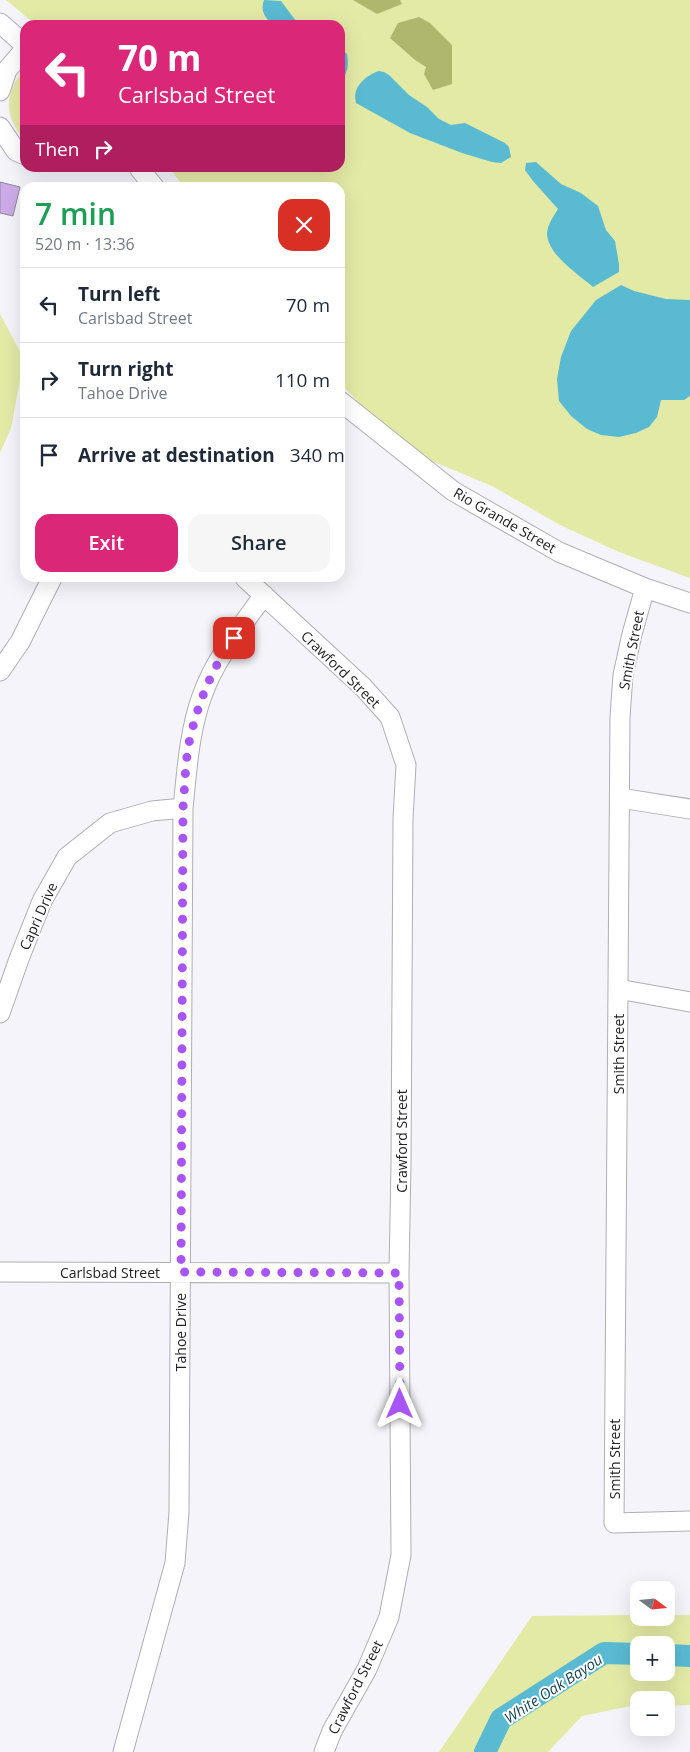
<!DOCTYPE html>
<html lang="en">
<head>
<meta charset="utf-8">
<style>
	:root { --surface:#fff; --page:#f6f6f7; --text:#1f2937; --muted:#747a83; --line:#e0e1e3; --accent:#db2777 }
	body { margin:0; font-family:"Open Sans",sans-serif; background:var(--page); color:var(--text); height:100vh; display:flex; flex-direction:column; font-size:19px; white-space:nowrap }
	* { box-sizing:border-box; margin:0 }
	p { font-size:16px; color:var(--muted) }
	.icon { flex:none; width:28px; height:28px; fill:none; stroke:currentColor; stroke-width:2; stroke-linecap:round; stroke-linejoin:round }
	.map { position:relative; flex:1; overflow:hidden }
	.sheet { position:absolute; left:20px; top:182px; width:325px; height:400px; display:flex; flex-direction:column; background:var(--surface); border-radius:15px; box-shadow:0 5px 20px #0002 }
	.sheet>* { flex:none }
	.guide { position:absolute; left:20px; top:20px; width:325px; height:152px; border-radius:15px; box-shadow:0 5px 20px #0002; background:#db2777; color:#fff; overflow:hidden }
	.needle { width:32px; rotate:106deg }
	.tools { position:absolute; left:630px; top:1581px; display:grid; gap:10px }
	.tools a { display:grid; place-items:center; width:45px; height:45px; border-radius:10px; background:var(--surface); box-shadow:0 5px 20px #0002; font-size:25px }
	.pin { position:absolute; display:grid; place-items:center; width:42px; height:42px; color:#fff; margin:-21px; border-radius:10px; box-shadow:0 2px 8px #0006 }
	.me { position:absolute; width:55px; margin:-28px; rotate:0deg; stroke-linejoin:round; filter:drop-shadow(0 0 4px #0008) }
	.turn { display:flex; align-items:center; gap:18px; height:105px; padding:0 15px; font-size:22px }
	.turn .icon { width:65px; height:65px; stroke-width:2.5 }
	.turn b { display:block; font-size:35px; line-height:42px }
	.then { display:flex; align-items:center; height:48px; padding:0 15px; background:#0003; gap:10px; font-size:19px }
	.round { display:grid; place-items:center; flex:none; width:52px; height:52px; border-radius:15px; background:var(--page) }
	.headline { display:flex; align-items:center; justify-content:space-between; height:85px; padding:0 15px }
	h1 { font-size:30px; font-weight:600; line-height:38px; color:#1e9e55 }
	.button { display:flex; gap:10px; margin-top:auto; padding:10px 15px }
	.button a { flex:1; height:58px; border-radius:15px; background:var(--accent); color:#fff; font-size:20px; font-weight:600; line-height:58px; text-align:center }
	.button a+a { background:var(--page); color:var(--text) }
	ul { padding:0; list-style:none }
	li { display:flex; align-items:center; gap:15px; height:75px; padding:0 15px; border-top:1px solid var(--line) }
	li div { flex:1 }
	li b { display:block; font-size:19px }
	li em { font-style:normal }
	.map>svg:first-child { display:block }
</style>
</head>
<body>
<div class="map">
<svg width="690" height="1752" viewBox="0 0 690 1752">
	<rect width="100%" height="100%" fill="#f5f4fa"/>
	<path fill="#e3eaa6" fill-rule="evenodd" d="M 6,0 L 690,0 L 690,578 L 619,552 L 560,525 L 492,486 L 422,457 L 366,410 L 343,386 L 340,380 L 340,188 L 184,187 L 169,168 L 340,168 L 340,25 L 36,25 Z
		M 25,69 L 25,140 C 4,117 3,93 25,69 Z
		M 0,314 L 24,359 L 11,428 L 0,453 Z
		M 639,1615 L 639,1618 L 666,1618 L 666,1615 L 690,1615 L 690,1705 L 666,1706 L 666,1700 L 639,1700 L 639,1706 L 626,1707 L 582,1716 L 548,1752 L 439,1752 L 532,1616 ZM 639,1645 L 666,1645 L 666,1672 L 639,1672 Z"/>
	<path fill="#afb66d" d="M 353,0 L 400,0 L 402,4 L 377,14 Z
		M 419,17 L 430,23 L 452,45 L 452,84 L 433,90 L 424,74 L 426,67 L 415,60 L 390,38 L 398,23 Z"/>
	<path fill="#5abad2" d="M 264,0 L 281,1 L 299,25 L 272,25 C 265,16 260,12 264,0 Z
		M 340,48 L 347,54 C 349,64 348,74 340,82 Z
		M 379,71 L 384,72 L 389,75 L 409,95 L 427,107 L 439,119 L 451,125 L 465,123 L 505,143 L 509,147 L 511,157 L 501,163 L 492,162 L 462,153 L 410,133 L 356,103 C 352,88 364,76 379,71 Z
		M 536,162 L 561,184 L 581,193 L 598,206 L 606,230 L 615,241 L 619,264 L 619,272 L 593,287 C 578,274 548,255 547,234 C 547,225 554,216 558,209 L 533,181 L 525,170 L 526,163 Z
		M 621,285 L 634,291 L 666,299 L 690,300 L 690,396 L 684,400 L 661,400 L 657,417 L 649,427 L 636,433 L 619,437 L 601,435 L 587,429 L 571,416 L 559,401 L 557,379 L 561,357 L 571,331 L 596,300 Z"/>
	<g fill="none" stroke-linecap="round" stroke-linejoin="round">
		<path stroke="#5abad2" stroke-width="22" d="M 666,1655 L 690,1656
			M 485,1752 L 501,1719 L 604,1653 L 639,1654"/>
	</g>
	<path fill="#cdaae9" stroke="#8d8a8f" d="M 0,182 L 20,187 L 13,216 L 0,213 Z"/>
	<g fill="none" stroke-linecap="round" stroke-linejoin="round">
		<defs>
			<path id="minor" d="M 0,23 L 25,45
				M 0,91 L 7,70 L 25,49
				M 0,127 L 16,151 L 25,155
				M 139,168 L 155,188
				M 340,401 L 453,491 L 559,552 L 645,588 L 690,603
				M 245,578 L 363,687 L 390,717 L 406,765 L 403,819 L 401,1164 L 399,1273 L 401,1555 L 389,1617 L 367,1669 L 332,1731 L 324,1752
				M 645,588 L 632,634 L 623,675 L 620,717 L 614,1523 L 690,1521
				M 0,671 L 20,642 L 52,578
				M 620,798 L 690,809
				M 618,989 L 690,1002
				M 0,1013 L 19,959 L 42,901 L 67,857 L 110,823 L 152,811 L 183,808
				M 0,1272 L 399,1273
				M 123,1752 L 175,1563 L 179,1512 L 183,808 C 187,770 189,732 202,696 C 215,659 241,627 264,595"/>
		</defs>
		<use href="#minor" stroke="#afaeb4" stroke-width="21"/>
		<use href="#minor" stroke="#fff" stroke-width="19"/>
	</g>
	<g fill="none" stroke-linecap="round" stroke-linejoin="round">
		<path stroke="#a855f7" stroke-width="9" stroke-dasharray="0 16.2" d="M 234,638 C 211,669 197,706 189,743 C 185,764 185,787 183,808 L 181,1272 L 399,1273 L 400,1404"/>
	</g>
	<g text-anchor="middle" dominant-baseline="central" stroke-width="4" stroke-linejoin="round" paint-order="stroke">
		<g font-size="14" fill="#232225" stroke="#fff">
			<text transform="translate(505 520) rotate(30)">Rio Grande Street</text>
			<text transform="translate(631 650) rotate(-79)">Smith Street</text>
			<text transform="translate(341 669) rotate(44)">Crawford Street</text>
			<text transform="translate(38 916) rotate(-66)">Capri Drive</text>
			<text transform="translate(618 1054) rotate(-90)">Smith Street</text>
			<text transform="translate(401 1141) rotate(-90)">Crawford Street</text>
			<text x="110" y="1272">Carlsbad Street</text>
			<text transform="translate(180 1332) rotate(-90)">Tahoe Drive</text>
			<text transform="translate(614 1459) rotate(-90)">Smith Street</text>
			<text transform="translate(355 1687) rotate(-63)">Crawford Street</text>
		</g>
		<g font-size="15" font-style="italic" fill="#1d4853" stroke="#fff">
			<text transform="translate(553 1688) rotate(-33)">White Oak Bayou</text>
		</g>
	</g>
</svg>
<div class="tools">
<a><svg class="needle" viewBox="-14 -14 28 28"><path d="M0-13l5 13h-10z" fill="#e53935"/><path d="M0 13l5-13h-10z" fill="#747a83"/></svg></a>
<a>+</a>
<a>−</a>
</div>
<div class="pin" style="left:234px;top:638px;background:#d93025"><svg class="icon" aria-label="arrive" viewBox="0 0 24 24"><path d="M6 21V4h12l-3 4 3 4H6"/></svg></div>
<svg class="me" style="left:400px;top:1404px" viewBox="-20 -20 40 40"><path d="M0-17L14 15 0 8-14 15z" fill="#a855f7" stroke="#fff" stroke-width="4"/></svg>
<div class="guide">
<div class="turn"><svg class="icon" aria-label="left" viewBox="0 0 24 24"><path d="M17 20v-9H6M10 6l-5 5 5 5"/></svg><div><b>70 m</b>Carlsbad Street</div></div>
<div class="then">Then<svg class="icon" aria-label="right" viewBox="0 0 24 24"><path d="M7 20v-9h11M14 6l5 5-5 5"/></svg></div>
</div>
<section class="sheet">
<div class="headline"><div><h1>7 min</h1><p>520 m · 13:36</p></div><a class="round" style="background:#d93025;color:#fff"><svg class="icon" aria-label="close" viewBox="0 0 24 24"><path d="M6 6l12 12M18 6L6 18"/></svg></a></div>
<ul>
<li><svg class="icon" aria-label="left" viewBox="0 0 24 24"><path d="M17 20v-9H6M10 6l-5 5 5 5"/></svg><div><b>Turn left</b><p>Carlsbad Street</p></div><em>70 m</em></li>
<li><svg class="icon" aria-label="right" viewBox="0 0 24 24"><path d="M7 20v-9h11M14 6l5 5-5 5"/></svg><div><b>Turn right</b><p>Tahoe Drive</p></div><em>110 m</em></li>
<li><svg class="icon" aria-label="arrive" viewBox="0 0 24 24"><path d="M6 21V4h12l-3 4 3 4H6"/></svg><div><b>Arrive at destination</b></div><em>340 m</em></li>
</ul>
<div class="button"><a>Exit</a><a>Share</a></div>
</section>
</div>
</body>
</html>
